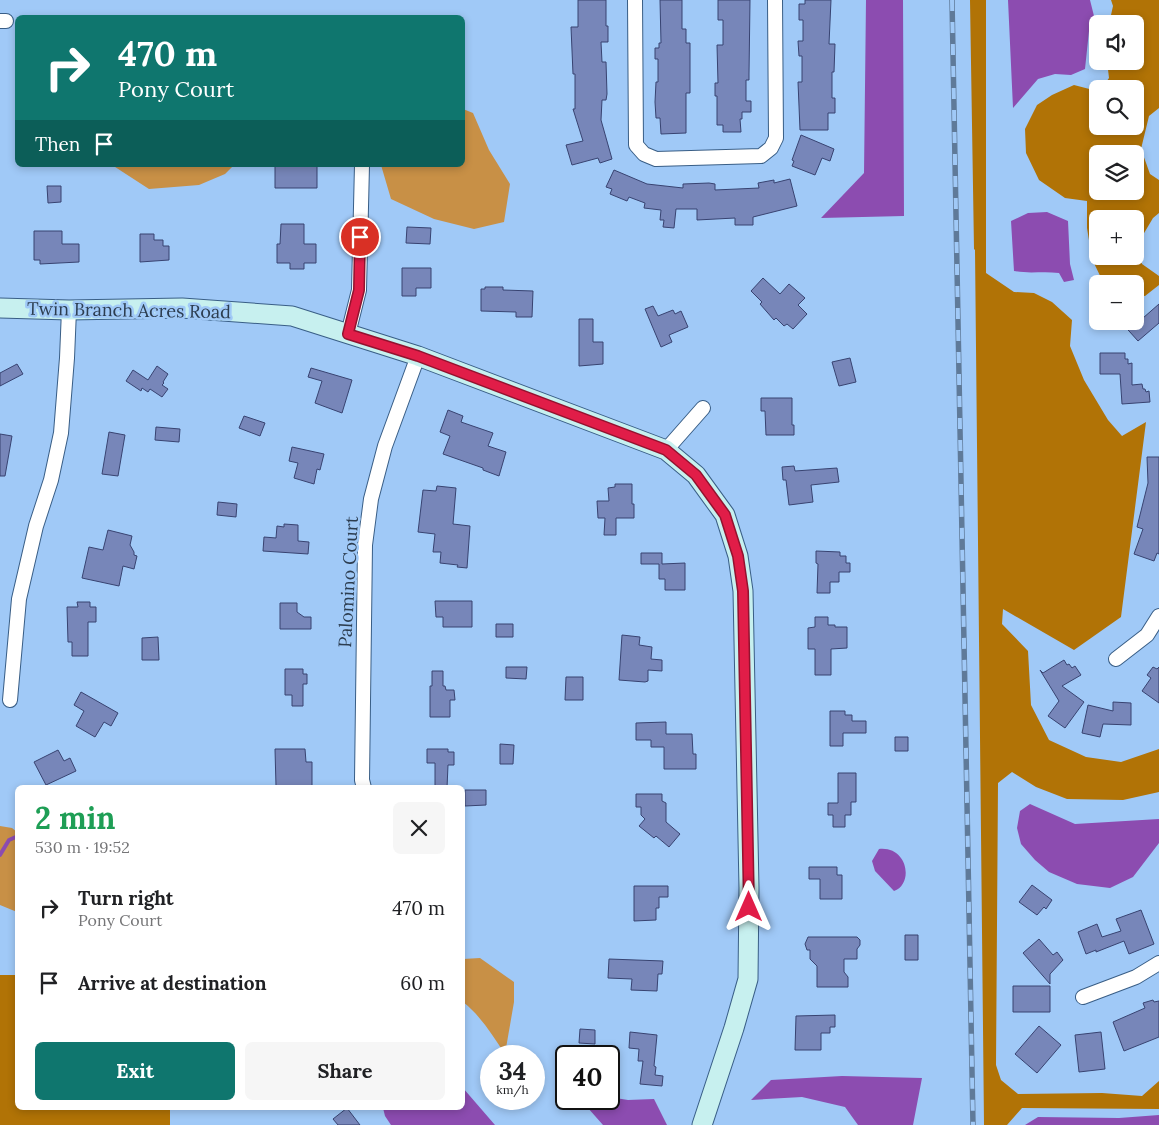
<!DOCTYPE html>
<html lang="en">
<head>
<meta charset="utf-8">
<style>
	:root { --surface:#fff; --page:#f6f6f6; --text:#202124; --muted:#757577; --accent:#0f766e }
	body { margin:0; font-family:Lora,serif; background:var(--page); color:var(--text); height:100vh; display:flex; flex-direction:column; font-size:19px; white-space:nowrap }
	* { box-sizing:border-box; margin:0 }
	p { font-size:16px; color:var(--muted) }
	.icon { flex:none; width:28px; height:28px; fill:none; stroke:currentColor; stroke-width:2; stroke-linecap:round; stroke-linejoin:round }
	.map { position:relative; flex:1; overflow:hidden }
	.side { position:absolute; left:15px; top:785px; width:450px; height:325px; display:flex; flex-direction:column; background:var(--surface); border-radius:8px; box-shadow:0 2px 8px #0003 }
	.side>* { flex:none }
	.guide { position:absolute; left:15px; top:15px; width:450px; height:152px; border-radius:8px; box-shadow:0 2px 8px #0003; background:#0f766e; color:#fff; overflow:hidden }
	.fabs { position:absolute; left:1089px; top:15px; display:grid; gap:10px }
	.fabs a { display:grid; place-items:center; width:55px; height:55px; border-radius:8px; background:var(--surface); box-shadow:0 2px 8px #0003; font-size:25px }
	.speed { position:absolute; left:480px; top:1045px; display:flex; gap:10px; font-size:25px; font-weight:700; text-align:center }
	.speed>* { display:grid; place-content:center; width:65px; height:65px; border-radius:50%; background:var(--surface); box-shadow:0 2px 8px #0003; line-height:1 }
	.speed small { font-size:12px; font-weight:400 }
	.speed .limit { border:2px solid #111; border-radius:8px; background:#fff; color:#111 }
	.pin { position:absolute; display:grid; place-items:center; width:42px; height:42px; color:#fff; margin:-21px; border:2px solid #fff; border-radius:50%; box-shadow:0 1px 5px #0007 }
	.me { position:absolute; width:55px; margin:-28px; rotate:0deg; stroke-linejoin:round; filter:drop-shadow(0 0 4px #0008) }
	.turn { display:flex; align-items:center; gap:18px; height:105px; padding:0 20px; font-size:22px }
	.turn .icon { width:65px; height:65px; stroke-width:2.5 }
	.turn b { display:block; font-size:35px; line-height:42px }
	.then { display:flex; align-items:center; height:48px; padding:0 20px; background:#0003; gap:10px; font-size:19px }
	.round { display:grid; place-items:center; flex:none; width:52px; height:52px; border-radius:8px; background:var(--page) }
	.head { display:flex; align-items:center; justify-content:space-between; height:85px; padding:0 20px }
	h1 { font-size:30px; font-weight:700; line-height:38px; color:#1e9e55 }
	.action { display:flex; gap:10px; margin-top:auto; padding:10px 20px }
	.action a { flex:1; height:58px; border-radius:8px; background:var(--accent); color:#fff; font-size:20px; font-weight:700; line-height:58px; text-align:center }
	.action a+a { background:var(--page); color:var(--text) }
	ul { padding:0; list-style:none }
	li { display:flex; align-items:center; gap:15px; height:75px; padding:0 20px }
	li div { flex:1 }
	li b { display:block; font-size:19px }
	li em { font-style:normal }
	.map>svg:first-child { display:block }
</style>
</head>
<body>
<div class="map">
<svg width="1159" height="1125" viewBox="0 0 1159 1125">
	<rect width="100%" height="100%" fill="#a0c9f7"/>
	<path fill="#c89046" d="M 463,109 L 473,113 L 489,150 L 510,184 L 504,222 L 474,229 L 434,219 L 391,199 L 381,165 L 462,165 Z
		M 112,165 L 234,165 L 225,174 L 199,185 L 149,189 Z
		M 0,826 L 12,828 L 17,832 L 17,912 L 0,905 Z
		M 480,958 L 514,982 L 514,1002 L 505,1054 C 493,1036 480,1015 463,1002 L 463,959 Z"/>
	<path fill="#b17306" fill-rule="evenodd" d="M 970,0 L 986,0 L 986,273 L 1014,292 L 1034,293 L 1052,302 L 1072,320 L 1070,346 L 1084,380 L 1108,420 L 1122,436 L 1146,422 L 1121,617 L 1074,650 L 1003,609 L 1002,624 L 1028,651 L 1031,705 L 1049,740 L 1086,757 L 1121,762 L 1159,749 L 1159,792 L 1123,800 L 1067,799 L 1036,787 L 1012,772 L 998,783 L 996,1065 L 1001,1080 L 1018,1094 L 1102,1093 L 1142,1096 L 1159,1081 L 1159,1109 L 1022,1108 L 1007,1125 L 984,1125 L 975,250 L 974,249 Z
		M 1111,0 L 1159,0 L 1159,108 L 1149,116 L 1141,149 L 1150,174 L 1159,180 L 1159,213 L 1153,218 L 1137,245 L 1142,264 L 1159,276 L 1159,285 L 1145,296 L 1135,295 L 1135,284 L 1104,284 L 1092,259 L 1087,228 L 1087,201 L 1065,198 L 1039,180 L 1026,153 L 1025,129 L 1037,105 L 1052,95 L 1074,85 L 1097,91 L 1098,126 L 1135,126 L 1135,89 L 1101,89 L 1109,78 L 1107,61 L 1135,61 L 1135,24 L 1109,24 L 1113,6 ZM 1098,154 L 1135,154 L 1135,191 L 1098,191 ZM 1098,219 L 1135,219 L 1135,256 L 1098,256 Z
		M 0,975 L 17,975 L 18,1108 L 170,1108 L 170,1125 L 0,1125 Z"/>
	<path fill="#8c4cb0" d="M 866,0 L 903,0 L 904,216 L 821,218 L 864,173 Z
		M 1008,0 L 1090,0 L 1094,16 L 1089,31 L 1085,69 L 1071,75 L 1055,74 L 1038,79 L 1013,108 Z
		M 1047,212 L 1068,221 L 1070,264 L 1074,280 L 1064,282 L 1059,273 C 1043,271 1029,274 1014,271 L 1011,221 L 1028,213 Z
		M 1030,804 L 1075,824 L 1159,819 L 1159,843 L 1133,877 L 1110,888 L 1077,884 L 1049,872 L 1035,860 L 1021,844 L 1017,828 L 1020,811 Z
		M 879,849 C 908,846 914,884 894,891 L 875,871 L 872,861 Z
		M 842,1076 L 922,1078 L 913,1125 L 858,1125 L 845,1107 L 802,1097 L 751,1100 L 771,1080 Z
		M 463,1088 L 495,1125 L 391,1125 L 385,1116 L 383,1108 L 462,1108 Z
		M 609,1097 L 628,1100 L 654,1099 L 667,1125 L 603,1125 L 580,1099 L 609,1099 Z
		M 1159,1115 L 1159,1125 L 1025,1125 L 1038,1117 L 1119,1118 Z"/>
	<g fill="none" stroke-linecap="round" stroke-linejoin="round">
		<path stroke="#8c4cb0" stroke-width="4" d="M 0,855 L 9,840 L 18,836"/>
	</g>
	<path fill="#7786b9" stroke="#384371" d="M 578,0 L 606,0 L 606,26 L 608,26 L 608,42 L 601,42 L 602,62 L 606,62 L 607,94 L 606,100 L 602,100 L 601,120 L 612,159 L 600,163 L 598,158 L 572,165 L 566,145 L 583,141 L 573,109 L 575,109 L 575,74 L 573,74 L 571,27 L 578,27 Z
		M 660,0 L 682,0 L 682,29 L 686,29 L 686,43 L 690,43 L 690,93 L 686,93 L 686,133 L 661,134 L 660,118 L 656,118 L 655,102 L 656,82 L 658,82 L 658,59 L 655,59 L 655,48 L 659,48 L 659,43 L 661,43 Z
		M 718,0 L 750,0 L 749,74 L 749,80 L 746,80 L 746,101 L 751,101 L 751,112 L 742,112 L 742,119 L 740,119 L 741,132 L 723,132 L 723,125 L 717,125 L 717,96 L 715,96 L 715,83 L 718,83 L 717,45 L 723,45 L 723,20 L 718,20 Z
		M 805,0 L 831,0 L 829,44 L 835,44 L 834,72 L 832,72 L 832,98 L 835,98 L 835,113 L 828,113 L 828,130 L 800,130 L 798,82 L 802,82 L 802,56 L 799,56 L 798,41 L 803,41 L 803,20 L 799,20 L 799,4 L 805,4 Z
		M 801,135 L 834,149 L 830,161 L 822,158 L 815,175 L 792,166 L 794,161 L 792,160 Z
		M 275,165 L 317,165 L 317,188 L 275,188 Z
		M 614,170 L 647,184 L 683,188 L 683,184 L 709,183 L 715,184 L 715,190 L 759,188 L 758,183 L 774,180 L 774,183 L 790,179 L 797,206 L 753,217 L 753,225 L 735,225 L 735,218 L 697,220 L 697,209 L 676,209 L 674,228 L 663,227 L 664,220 L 660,220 L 661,210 L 644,208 L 645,203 L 629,197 L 627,201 L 610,194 L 612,189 L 606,187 Z
		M 47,186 L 61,186 L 61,202 L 48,203 Z
		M 281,224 L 304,224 L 304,244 L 316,244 L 316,263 L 304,263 L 304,269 L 290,269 L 290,263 L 277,263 L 277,244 L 280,244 Z
		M 407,227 L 431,228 L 430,244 L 406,243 Z
		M 34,231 L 62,231 L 62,244 L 79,244 L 79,262 L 40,264 L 40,260 L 34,260 Z
		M 140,234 L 154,234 L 154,240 L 163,240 L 163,246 L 169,246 L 169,260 L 140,262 Z
		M 402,268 L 431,268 L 431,288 L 416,288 L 416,296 L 402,296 Z
		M 763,278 L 780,294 L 789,284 L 805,298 L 798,305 L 807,314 L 793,329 L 787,324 L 784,326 L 776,318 L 774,320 L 760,304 L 762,302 L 751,291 Z
		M 485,287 L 503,287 L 503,290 L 533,291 L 532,317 L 516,317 L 516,312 L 481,311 L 481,289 L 485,289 Z
		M 1159,304 L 1159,323 L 1138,341 L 1120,321 L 1135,321 L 1135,310 L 1143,318 Z
		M 653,306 L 658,316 L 673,310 L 675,314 L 681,311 L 688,327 L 669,335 L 672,342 L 661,347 L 645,309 Z
		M 579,319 L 593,319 L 593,342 L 603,342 L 603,364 L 579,366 Z
		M 1100,353 L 1125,353 L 1125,359 L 1128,359 L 1128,364 L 1132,363 L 1132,385 L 1142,384 L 1143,389 L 1145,389 L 1146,392 L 1149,391 L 1150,402 L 1122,404 L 1120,374 L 1100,374 Z
		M 850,358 L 856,382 L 839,386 L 832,362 Z
		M 17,364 L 23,374 L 0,386 L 0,373 Z
		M 157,366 L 168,374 L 163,382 L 164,383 L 162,385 L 168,389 L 162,397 L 150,389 L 148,392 L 142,388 L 141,391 L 126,381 L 133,370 L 148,380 Z
		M 311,368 L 352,380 L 342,413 L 315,403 L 322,381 L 308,377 Z
		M 761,398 L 792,398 L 792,425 L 794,425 L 794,435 L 766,435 L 765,411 L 761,411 Z
		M 448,410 L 463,416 L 461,422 L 493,433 L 488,446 L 506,452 L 499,476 L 483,470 L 483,468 L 443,454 L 450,436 L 440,432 Z
		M 244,416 L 265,423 L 260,436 L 239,428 Z
		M 156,427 L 180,429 L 179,442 L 155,440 Z
		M 109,432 L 125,435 L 118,476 L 102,474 Z
		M 0,434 L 12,436 L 5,476 L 0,476 Z
		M 292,447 L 324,454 L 320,470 L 317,469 L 314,484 L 294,478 L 298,463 L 289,461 Z
		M 1147,457 L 1159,457 L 1159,554 L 1157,553 L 1154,561 L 1134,554 L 1143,529 L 1137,527 L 1148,483 Z
		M 794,466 L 795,471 L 837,468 L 839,482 L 811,485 L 813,502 L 789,505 L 786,480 L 783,480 L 782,467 Z
		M 615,484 L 632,484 L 632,504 L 634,504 L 634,518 L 616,518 L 616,535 L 604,535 L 605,518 L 598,518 L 597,501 L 609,501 L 608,488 L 615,487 Z
		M 437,486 L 456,488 L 453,524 L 470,526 L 467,568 L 457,567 L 458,565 L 440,563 L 441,552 L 433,552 L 435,534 L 418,532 L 423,490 L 436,491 Z
		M 218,502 L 237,504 L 236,517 L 217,515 Z
		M 284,524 L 298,525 L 298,541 L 309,542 L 308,554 L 263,551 L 264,537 L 276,538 L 277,526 L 284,527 Z
		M 108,530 L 132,536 L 130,545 L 134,552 L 134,555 L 137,556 L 134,569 L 123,566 L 119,586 L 82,578 L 89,547 L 103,550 Z
		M 816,551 L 840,552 L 840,556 L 846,556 L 846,563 L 850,563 L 850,572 L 839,572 L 839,582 L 830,582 L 830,593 L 817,593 L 818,564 L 816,563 Z
		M 641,553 L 662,553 L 662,564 L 685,563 L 685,590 L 665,590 L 665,579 L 659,579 L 659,564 L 641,564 Z
		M 435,601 L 472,601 L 472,627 L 443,627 L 443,617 L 436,617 Z
		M 77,602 L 90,602 L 90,607 L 96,607 L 96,622 L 88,622 L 88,656 L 72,656 L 72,642 L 68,642 L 67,607 L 78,607 Z
		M 280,603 L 297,603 L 297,612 L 304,617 L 311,617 L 311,629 L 280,629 Z
		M 815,617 L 828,617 L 828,625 L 835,625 L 835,627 L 847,627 L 847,648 L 831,649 L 831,675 L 815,675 L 815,649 L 808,649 L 808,628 L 815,627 Z
		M 496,624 L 513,624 L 513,637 L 496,637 Z
		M 622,635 L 640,637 L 639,645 L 652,647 L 651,659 L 662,660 L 662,671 L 648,670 L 648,681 L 645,682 L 619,680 Z
		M 158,637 L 159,660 L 142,660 L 142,638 Z
		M 1064,660 L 1067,665 L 1069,664 L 1072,668 L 1075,666 L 1081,675 L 1062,686 L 1084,702 L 1065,728 L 1048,716 L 1059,701 L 1040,670 L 1043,673 Z
		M 506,667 L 527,667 L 526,679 L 506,678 Z
		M 1153,667 L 1157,669 L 1159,667 L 1159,703 L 1142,691 L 1151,678 L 1147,675 Z
		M 285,669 L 303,669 L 303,674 L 307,674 L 307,684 L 303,684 L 303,706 L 292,706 L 292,695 L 285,695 Z
		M 432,671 L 443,671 L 443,686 L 445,686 L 446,690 L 454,690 L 455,700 L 450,700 L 450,717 L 430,717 L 430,686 L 432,686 Z
		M 566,677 L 583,677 L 583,700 L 565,700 Z
		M 81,692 L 118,713 L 111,726 L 104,722 L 95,737 L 76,726 L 84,711 L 74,705 Z
		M 1113,702 L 1131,703 L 1131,725 L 1103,724 L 1100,737 L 1082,733 L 1088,705 L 1113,711 Z
		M 830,711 L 845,711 L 845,715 L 852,715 L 852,721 L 866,721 L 866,733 L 843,733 L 843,746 L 830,746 Z
		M 666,722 L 666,734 L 692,734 L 693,754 L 696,754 L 696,769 L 664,769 L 664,747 L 651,747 L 651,740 L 636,740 L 636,723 Z
		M 895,737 L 908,737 L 908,751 L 895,751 Z
		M 500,744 L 514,745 L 513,764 L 500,764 Z
		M 275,749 L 305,749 L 306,762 L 312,762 L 312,788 L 286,788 L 286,786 L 276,786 Z
		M 427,749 L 448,749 L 448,752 L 454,752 L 454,765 L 448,765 L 447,788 L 435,788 L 435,763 L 427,763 Z
		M 58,750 L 64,761 L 70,758 L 76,771 L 46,785 L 34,762 Z
		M 838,773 L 856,773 L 856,802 L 851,802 L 851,815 L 845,815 L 845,827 L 833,827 L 833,815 L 828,815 L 828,803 L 838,803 Z
		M 465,790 L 486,790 L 486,805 L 465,806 Z
		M 636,794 L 662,794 L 662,801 L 666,803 L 666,822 L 680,834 L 669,847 L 656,836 L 654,838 L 639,826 L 645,819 L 641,815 L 641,807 L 636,807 Z
		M 809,867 L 837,867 L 837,875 L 842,875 L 842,899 L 820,899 L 820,879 L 809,879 Z
		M 1032,885 L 1052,900 L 1046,909 L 1044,907 L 1037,915 L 1019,902 Z
		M 634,886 L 668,886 L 668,897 L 659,897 L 659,908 L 656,908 L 656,920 L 634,921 Z
		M 1141,910 L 1154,944 L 1129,954 L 1124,941 L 1096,952 L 1096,950 L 1086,954 L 1078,932 L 1097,924 L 1102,937 L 1121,931 L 1116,919 Z
		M 905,935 L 918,935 L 918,960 L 905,960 Z
		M 808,937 L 857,937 L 860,940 L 860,945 L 857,949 L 857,959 L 844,959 L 844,972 L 848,977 L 848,987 L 817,987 L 817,966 L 810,959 L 810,950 L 807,950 L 805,944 Z
		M 1039,939 L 1053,955 L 1057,952 L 1063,960 L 1050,974 L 1050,984 L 1023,953 Z
		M 609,959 L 663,961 L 662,974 L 658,974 L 657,991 L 631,990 L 632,979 L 608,978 Z
		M 1013,986 L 1050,986 L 1050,1012 L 1013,1012 Z
		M 1153,1000 L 1154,1002 L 1159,1001 L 1159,1037 L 1124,1051 L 1113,1022 L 1145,1008 L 1143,1003 Z
		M 835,1015 L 835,1027 L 830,1027 L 830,1033 L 821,1033 L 821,1050 L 795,1050 L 796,1016 Z
		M 1039,1026 L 1061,1045 L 1037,1073 L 1015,1054 Z
		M 580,1029 L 595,1030 L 595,1044 L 579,1043 Z
		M 630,1032 L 657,1035 L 654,1066 L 656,1067 L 655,1075 L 663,1076 L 662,1086 L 640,1084 L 643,1061 L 638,1061 L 639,1049 L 629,1048 Z
		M 1101,1032 L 1105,1069 L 1079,1072 L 1075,1035 Z
		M 347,1108 L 360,1125 L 338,1125 L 333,1119 Z"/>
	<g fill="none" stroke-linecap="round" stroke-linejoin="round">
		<defs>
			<path id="street" d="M 635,0 L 636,145 L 644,154 L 656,159 L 761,156 L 771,148 L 776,138 L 775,0
				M 0,21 L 6,21
				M 348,334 L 359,290 L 362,165
				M 666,450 L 703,408
				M 1116,659 L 1147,635 L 1159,616
				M 10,700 L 19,599 L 36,526 L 51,480 L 61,433 L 67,358 L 69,310
				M 364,788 L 362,780 L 365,545 L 371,499 L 385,446 L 418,356
				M 1083,997 L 1136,977 L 1159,963"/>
			<path id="secondary" d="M 0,308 L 69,310 L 182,308 L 292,316 L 418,356 L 666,450 L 696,475 L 725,515 L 738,556 L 743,591 L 749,888 L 748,979 L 734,1028 L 702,1125"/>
		</defs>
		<use href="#street" stroke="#395e86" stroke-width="16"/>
		<use href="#secondary" stroke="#395e86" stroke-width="21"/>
		<use href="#street" stroke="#fff" stroke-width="14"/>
		<use href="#secondary" stroke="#c7f0ef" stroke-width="19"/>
		<defs>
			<path id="rail" d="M 952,0 L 973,1125"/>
		</defs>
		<use href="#rail" stroke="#5f7a99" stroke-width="5.5"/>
		<use href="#rail" stroke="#a0c9f7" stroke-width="4" stroke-dasharray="11" stroke-linecap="butt"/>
	</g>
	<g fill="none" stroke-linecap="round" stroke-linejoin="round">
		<defs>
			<path id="route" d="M 360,237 L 359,290 L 348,334 L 418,356 L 666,450 L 696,475 L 725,515 L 738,556 L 743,591 L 749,907"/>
		</defs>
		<use href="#route" stroke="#92132f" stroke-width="12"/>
		<use href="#route" stroke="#e11d48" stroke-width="9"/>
	</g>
	<g text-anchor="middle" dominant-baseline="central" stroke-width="5" stroke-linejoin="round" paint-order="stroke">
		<g font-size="18" fill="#2c3d50" stroke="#a0c9f7">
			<text transform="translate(129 310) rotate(1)">Twin Branch Acres Road</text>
			<text transform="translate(348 582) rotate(-87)">Palomino Court</text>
		</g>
	</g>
</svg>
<div class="fabs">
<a><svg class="icon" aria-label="sound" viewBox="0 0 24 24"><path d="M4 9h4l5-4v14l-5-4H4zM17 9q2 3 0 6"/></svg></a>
<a><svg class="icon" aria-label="search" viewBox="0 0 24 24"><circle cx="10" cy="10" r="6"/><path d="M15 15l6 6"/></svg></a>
<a><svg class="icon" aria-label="layers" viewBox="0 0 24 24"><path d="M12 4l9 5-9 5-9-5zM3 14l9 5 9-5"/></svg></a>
<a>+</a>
<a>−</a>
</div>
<div class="speed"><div>34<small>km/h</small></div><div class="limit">40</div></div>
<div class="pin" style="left:360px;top:237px;background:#d93025"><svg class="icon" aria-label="arrive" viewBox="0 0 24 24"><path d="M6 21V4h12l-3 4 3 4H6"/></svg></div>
<svg class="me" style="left:749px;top:907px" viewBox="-20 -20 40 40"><path d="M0-17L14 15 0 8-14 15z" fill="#e11d48" stroke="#fff" stroke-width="4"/></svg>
<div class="guide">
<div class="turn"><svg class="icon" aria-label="right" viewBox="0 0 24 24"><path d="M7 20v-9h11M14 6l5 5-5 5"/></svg><div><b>470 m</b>Pony Court</div></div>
<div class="then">Then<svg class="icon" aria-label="arrive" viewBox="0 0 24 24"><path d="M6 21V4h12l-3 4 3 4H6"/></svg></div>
</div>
<section class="side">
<div class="head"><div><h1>2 min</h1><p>530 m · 19:52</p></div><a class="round"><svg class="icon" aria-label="close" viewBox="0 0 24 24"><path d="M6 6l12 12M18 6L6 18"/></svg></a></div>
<ul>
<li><svg class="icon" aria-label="right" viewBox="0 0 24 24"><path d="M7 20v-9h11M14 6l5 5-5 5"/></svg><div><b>Turn right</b><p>Pony Court</p></div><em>470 m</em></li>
<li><svg class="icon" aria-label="arrive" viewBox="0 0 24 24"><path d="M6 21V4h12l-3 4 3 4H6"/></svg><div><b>Arrive at destination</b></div><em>60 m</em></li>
</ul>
<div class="action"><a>Exit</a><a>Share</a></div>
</section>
</div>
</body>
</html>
